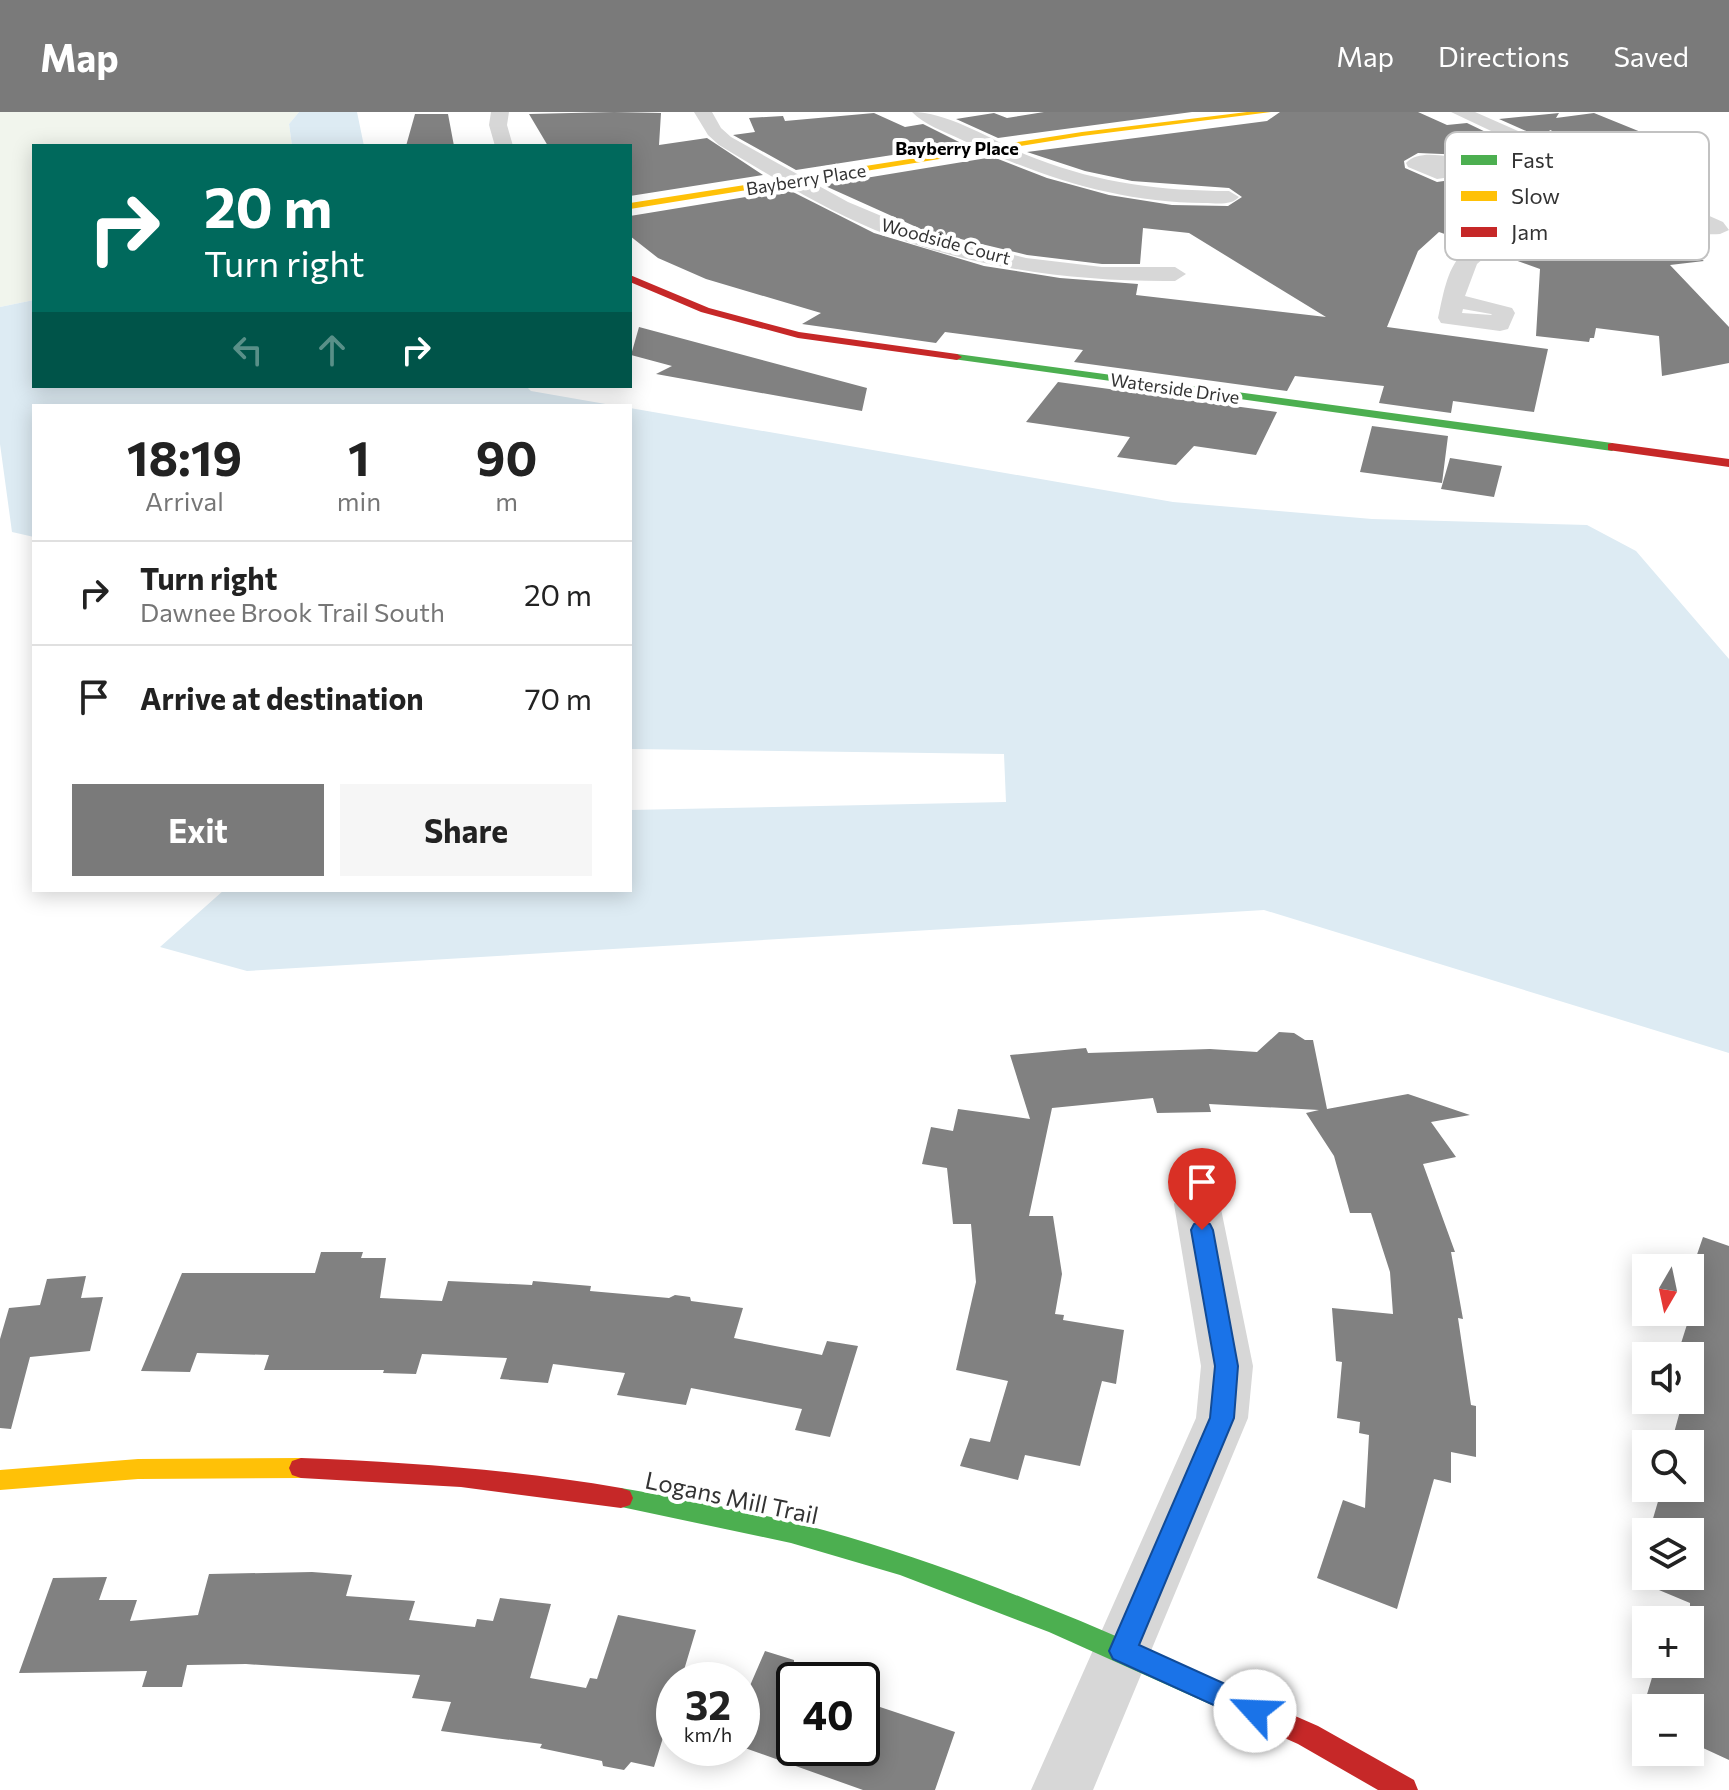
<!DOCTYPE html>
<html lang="en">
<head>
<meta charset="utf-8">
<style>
	:root { --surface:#fff; --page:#f6f6f6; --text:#222; --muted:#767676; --line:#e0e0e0; --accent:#7a7a7a }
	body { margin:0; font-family:Commissioner,sans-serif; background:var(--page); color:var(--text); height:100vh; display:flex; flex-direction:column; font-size:30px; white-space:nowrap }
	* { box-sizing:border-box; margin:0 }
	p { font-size:26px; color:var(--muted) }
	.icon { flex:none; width:44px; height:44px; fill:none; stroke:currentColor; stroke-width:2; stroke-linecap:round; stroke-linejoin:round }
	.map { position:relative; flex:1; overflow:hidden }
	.sheet { position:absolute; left:32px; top:292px; width:600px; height:488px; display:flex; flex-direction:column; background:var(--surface); border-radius:0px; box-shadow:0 4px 20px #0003 }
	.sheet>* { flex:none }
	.guide { position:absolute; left:32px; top:32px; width:600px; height:244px; border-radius:0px; box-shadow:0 4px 20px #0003; background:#00695c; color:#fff; overflow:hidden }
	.needle { width:52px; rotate:189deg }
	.fabs { position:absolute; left:1632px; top:1142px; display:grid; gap:16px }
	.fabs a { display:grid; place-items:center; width:72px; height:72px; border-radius:0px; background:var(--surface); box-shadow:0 4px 20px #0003; font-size:40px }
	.speed { position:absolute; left:656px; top:1550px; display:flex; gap:16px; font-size:40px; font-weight:700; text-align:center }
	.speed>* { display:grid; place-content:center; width:104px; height:104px; border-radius:50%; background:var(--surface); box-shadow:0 4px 20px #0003; line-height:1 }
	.speed small { font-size:20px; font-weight:400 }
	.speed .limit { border:4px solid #111; border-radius:12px; background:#fff; color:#111 }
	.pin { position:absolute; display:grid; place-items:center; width:68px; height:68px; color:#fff; margin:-82px -34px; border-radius:50% 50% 50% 0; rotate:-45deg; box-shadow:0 0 8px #0007 }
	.pin .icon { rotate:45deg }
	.me { position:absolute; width:88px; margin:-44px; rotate:295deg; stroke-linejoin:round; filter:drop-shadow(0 0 6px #0008) }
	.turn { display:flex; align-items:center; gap:28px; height:168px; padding:0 40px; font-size:36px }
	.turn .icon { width:104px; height:104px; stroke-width:2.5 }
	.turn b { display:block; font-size:56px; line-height:68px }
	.lanes { display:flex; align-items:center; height:76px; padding:0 40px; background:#0003; justify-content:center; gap:40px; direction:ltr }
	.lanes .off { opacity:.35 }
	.eta { display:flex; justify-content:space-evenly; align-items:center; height:136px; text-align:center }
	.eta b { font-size:48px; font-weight:700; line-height:56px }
	.cta { display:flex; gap:16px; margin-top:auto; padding:16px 40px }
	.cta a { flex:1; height:92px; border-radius:0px; background:var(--accent); color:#fff; font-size:32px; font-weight:700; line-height:92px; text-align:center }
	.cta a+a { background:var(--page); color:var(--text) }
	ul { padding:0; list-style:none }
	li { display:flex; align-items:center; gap:24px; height:104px; padding:0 40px; border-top:2px solid var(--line) }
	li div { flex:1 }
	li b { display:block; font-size:30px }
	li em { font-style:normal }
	header { display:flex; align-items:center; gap:48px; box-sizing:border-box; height:112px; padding:0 40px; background:var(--accent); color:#fff }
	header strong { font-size:38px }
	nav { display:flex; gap:44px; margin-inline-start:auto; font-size:28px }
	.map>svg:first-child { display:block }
</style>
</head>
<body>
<header>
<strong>Map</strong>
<nav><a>Map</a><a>Directions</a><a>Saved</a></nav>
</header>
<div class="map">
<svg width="1729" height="1678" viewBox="0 0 1729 1678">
	<rect width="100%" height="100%" fill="#fff"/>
	<path fill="#f1f5ed" d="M 0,0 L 299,0 L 289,12 L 292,34 L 34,34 L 34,188 L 0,195 Z"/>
	<path fill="#ddebf3" d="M 299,0 L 357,0 L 364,34 L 292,34 L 289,12 Z
		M 34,188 L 34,274 L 526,274 L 531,279 L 617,294 L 34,294 L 34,425 L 12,420 L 0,332 L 0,195 Z
		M 630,296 L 1173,390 L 1372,407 L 1587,413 L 1636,439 L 1729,547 L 1729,941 L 1264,798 L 247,859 L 160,835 L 224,778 L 630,778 L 630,698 L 1006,690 L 1004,642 L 630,637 Z"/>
	<path fill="#818181" d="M 614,0 L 661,1 L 659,33 L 707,26 L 763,63 L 630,84 L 630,34 L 548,34 L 529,2 Z
		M 1044,0 L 1192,0 L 998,26 L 956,7 L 994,1 L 1007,6 Z
		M 1280,0 L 1418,0 L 1447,13 L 1467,11 L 1519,36 L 1466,43 L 1418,41 L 1404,49 L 1405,56 L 1437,70 L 1478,64 L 1482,58 L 1548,49 L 1568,58 L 1644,109 L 1541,116 L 1510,120 L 1473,132 L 1439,120 L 1418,139 L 1387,215 L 1548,237 L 1534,300 L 1453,289 L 1451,301 L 1379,291 L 1384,274 L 1295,264 L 1287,279 L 1074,250 L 1083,238 L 945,220 L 936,231 L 802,212 L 821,201 L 706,167 L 658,146 L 630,124 L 630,104 L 789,78 L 874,121 L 984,154 L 1060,166 L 1138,172 L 1136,183 L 1326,205 L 1189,121 L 1143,116 L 1140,152 L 1102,152 L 1027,143 L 923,118 L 823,73 L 993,45 L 1047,66 L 1109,83 L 1172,93 L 1228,94 L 1242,85 L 1229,76 L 1132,69 L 1085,59 L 1027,40 L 1267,9 Z
		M 874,1 L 905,15 L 923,12 L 963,32 L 796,58 L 733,23 L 755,20 L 749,6 L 783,4 L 785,9 Z
		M 1559,1 L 1556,6 L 1594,1 L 1700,44 L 1628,52 L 1550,18 L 1544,27 L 1499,7 Z
		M 415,2 L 448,2 L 454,34 L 406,34 Z
		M 1670,126 L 1704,149 L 1670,153 L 1729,215 L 1729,251 L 1662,264 L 1659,224 L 1596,216 L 1594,226 L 1590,226 L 1589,230 L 1536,224 L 1540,157 L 1501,143 L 1555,132 Z
		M 639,215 L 867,276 L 862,299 L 656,262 L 672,254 L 631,243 Z
		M 1058,270 L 1277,300 L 1256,343 L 1194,334 L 1176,353 L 1117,345 L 1130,325 L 1026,310 Z
		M 1372,314 L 1448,324 L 1442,371 L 1360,360 Z
		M 1450,346 L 1502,354 L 1494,385 L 1441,377 Z
		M 1279,920 L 1294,921 L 1305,928 L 1313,928 L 1327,997 L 1408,982 L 1470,1003 L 1431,1010 L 1456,1045 L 1423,1052 L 1455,1140 L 1451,1140 L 1463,1207 L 1458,1206 L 1471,1293 L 1476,1294 L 1476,1345 L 1451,1340 L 1451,1371 L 1434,1367 L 1397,1497 L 1317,1466 L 1343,1388 L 1365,1396 L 1369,1323 L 1359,1321 L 1360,1310 L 1337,1306 L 1342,1250 L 1336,1249 L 1332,1196 L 1393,1202 L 1390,1160 L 1371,1101 L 1350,1101 L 1334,1044 L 1306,1001 L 1319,998 L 1209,992 L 1211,1000 L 1157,1001 L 1153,986 L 1052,996 L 1029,1104 L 1053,1104 L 1062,1162 L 1055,1202 L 1064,1203 L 1063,1208 L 1124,1218 L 1116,1272 L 1102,1269 L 1080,1354 L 1025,1343 L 1018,1368 L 960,1354 L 970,1326 L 990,1330 L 1008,1269 L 956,1258 L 976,1170 L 971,1112 L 953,1112 L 947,1056 L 922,1052 L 931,1015 L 953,1019 L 958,997 L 1030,1007 L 1010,943 L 1086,936 L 1088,941 L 1210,937 L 1257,940 Z
		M 1703,1125 L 1729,1134 L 1729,1648 L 1690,1630 L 1690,1596 L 1646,1596 L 1646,1609 L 1640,1606 L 1656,1552 L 1690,1552 L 1690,1491 L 1635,1468 L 1646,1431 L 1646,1464 L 1690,1464 L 1690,1420 L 1649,1420 L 1662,1376 L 1690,1376 L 1690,1332 L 1671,1332 L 1683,1288 L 1690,1288 L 1690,1264 L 1696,1244 L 1677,1244 L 1690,1203 L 1690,1163 Z
		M 321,1140 L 363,1140 L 361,1146 L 386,1146 L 380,1186 L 442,1189 L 448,1169 L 532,1173 L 533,1169 L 591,1174 L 590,1179 L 669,1186 L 675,1183 L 690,1185 L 691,1189 L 743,1196 L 734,1226 L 822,1243 L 827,1229 L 858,1234 L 830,1325 L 795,1318 L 802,1297 L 691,1276 L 686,1293 L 617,1283 L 625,1261 L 553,1252 L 548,1271 L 500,1267 L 507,1246 L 422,1242 L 416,1262 L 383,1261 L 384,1258 L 264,1258 L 269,1243 L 197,1241 L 190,1260 L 141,1259 L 182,1161 L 315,1161 Z
		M 86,1164 L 81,1186 L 103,1185 L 90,1239 L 30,1245 L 11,1317 L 0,1316 L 0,1227 L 9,1196 L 40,1193 L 47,1167 Z
		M 312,1460 L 352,1463 L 346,1484 L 415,1489 L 409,1508 L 475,1515 L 477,1507 L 493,1509 L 500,1486 L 551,1492 L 530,1566 L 586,1576 L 590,1566 L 597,1567 L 618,1503 L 696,1518 L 681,1568 L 674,1568 L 674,1590 L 654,1655 L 631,1650 L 624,1658 L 603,1654 L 602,1649 L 540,1636 L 542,1632 L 441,1619 L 451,1590 L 412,1586 L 420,1563 L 246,1552 L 187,1553 L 182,1575 L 142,1575 L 147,1559 L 19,1561 L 53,1466 L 107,1465 L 99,1488 L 137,1488 L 130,1509 L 198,1503 L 209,1462 Z
		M 765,1539 L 794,1548 L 794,1636 L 862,1636 L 862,1589 L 955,1620 L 935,1678 L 863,1678 L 742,1635 L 742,1592 Z"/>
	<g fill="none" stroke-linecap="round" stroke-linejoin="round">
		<path fill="#d7d7d7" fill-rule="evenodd" d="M 491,0 L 509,0 L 507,13 L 513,34 L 495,34 L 489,13 Z
			M 694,0 L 712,0 L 721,16 L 731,25 L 770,47 L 848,90 L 922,121 L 1026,146 L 1102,155 L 1175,155 L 1186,162 L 1175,169 C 1073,170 970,156 875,118 C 820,95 769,63 719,33 L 708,23 Z
			M 912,0 C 952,0 998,33 1037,47 C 1099,71 1163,79 1229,79 L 1239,85 C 1231,94 1216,91 1204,91 C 1118,91 1037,64 960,27 C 945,20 923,12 912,0 Z
			M 1451,0 L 1475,0 L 1723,110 L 1729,118 L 1720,122 C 1671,124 1509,120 1477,152 L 1465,184 L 1512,196 L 1515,201 L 1508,217 L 1500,219 L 1441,211 L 1438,206 C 1443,185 1447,152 1466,139 C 1505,112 1641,112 1692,111 L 1548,46 L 1479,55 L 1478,61 L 1437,67 L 1408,55 L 1406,51 C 1420,36 1448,46 1466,46 C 1486,45 1508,40 1529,37 ZM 1463,197 L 1491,202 L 1492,203 L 1462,201 Z
			M 1197,1075 L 1214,1080 L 1220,1092 L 1253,1254 L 1248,1306 L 1093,1678 L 1031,1678 L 1196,1306 L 1201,1254 L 1174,1092 L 1180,1080 Z"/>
		<path fill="#4caf50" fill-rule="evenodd" d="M 957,242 L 1612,331 L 1618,335 L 1612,339 L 953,247 L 953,243 Z
			M 621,1376 C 697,1389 774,1403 848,1425 C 994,1468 1134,1531 1273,1594 L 1277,1603 L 1273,1612 L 1263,1616 L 1049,1520 L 900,1463 L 791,1431 L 612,1393 L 609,1386 L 612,1379 Z"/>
		<path fill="#ffc107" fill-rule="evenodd" d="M 1247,0 L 1271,0 L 1082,24 L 630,97 L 630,91 L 1082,20 Z
			M 301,1346 L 310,1349 L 313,1356 L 310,1363 L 301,1366 L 138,1367 L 0,1378 L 0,1358 L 138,1347 Z"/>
		<path fill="#c62828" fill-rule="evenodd" d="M 630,163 L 709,196 L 799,220 L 957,242 L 962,245 L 957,248 L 798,226 L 701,200 L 630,170 Z
			M 1612,331 L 1729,347 L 1729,355 L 1608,338 L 1608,332 Z
			M 301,1346 C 408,1350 515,1358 621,1376 L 630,1379 L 633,1386 L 630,1393 L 621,1396 L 461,1375 L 301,1366 L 292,1363 L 289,1356 L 292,1349 Z
			M 1263,1590 L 1318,1614 L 1414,1668 L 1418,1678 L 1378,1678 L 1298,1632 L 1253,1612 L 1249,1603 L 1253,1594 Z"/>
	</g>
	<path fill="#1a73e8" stroke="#114b97" stroke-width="2" d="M 1202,1110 L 1210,1112 L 1213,1118 L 1238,1254 L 1234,1306 L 1139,1533 L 1265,1590 L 1269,1599 L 1265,1608 L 1255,1612 L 1113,1547 L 1109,1539 L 1210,1306 L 1215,1254 L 1191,1118 L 1194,1112 Z"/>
	<g text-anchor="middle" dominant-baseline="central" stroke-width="8" stroke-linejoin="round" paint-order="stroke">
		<g font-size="18" font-weight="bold" fill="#000" stroke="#fff">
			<text x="957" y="36">Bayberry Place</text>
		</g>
		<g font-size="18" fill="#333" stroke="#fff">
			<text transform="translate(806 67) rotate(-9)">Bayberry Place</text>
			<text transform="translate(946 129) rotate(15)">Woodside Court</text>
			<text transform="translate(1175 276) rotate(8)">Waterside Drive</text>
		</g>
		<g font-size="24" fill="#333" stroke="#fff">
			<text transform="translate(732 1385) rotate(12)">Logans Mill Trail</text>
		</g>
	</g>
	<rect x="1445" y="20" width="264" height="128" rx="12" fill="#fff" stroke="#c2c2c2" stroke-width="2"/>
	<rect x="1461" y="43" width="36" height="10" fill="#4caf50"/>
	<rect x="1461" y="79" width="36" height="10" fill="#ffc107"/>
	<rect x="1461" y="115" width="36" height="10" fill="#c62828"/>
	<g font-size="22" fill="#333">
		<text x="1511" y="56">Fast</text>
		<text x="1511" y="92">Slow</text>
		<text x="1511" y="128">Jam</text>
	</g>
</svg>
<div class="fabs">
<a><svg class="needle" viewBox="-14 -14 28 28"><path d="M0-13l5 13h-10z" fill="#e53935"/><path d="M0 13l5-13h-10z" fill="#767676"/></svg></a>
<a><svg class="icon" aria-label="sound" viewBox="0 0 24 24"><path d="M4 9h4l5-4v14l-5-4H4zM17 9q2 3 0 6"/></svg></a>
<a><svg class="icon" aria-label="search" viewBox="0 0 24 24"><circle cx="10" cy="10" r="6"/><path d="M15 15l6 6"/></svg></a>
<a><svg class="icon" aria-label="layers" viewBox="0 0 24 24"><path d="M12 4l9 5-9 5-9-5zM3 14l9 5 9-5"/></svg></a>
<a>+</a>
<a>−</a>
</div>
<div class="speed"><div>32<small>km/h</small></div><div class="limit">40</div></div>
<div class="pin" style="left:1202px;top:1118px;background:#d93025"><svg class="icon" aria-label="arrive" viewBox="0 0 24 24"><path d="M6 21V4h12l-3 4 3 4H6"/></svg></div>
<svg class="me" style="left:1255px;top:1599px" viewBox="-20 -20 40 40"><circle r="19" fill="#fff"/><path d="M0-13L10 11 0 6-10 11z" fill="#1a73e8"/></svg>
<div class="guide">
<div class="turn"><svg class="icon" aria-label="right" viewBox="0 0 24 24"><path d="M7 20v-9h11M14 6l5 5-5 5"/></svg><div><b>20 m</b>Turn right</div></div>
<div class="lanes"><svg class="icon off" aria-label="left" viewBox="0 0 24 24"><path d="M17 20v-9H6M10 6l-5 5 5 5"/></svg><svg class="icon off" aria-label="ahead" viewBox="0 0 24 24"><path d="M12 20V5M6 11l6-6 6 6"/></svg><svg class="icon" aria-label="right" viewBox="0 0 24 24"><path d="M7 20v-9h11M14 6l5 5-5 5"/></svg></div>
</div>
<section class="sheet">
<div class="eta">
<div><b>18:19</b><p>Arrival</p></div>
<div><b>1</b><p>min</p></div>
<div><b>90</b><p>m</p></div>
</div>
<ul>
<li><svg class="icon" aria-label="right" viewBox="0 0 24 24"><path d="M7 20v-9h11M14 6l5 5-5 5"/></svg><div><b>Turn right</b><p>Dawnee Brook Trail South</p></div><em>20 m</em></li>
<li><svg class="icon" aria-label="arrive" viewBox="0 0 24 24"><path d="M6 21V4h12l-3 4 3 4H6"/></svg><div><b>Arrive at destination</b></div><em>70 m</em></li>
</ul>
<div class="cta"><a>Exit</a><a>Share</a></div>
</section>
</div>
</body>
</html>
